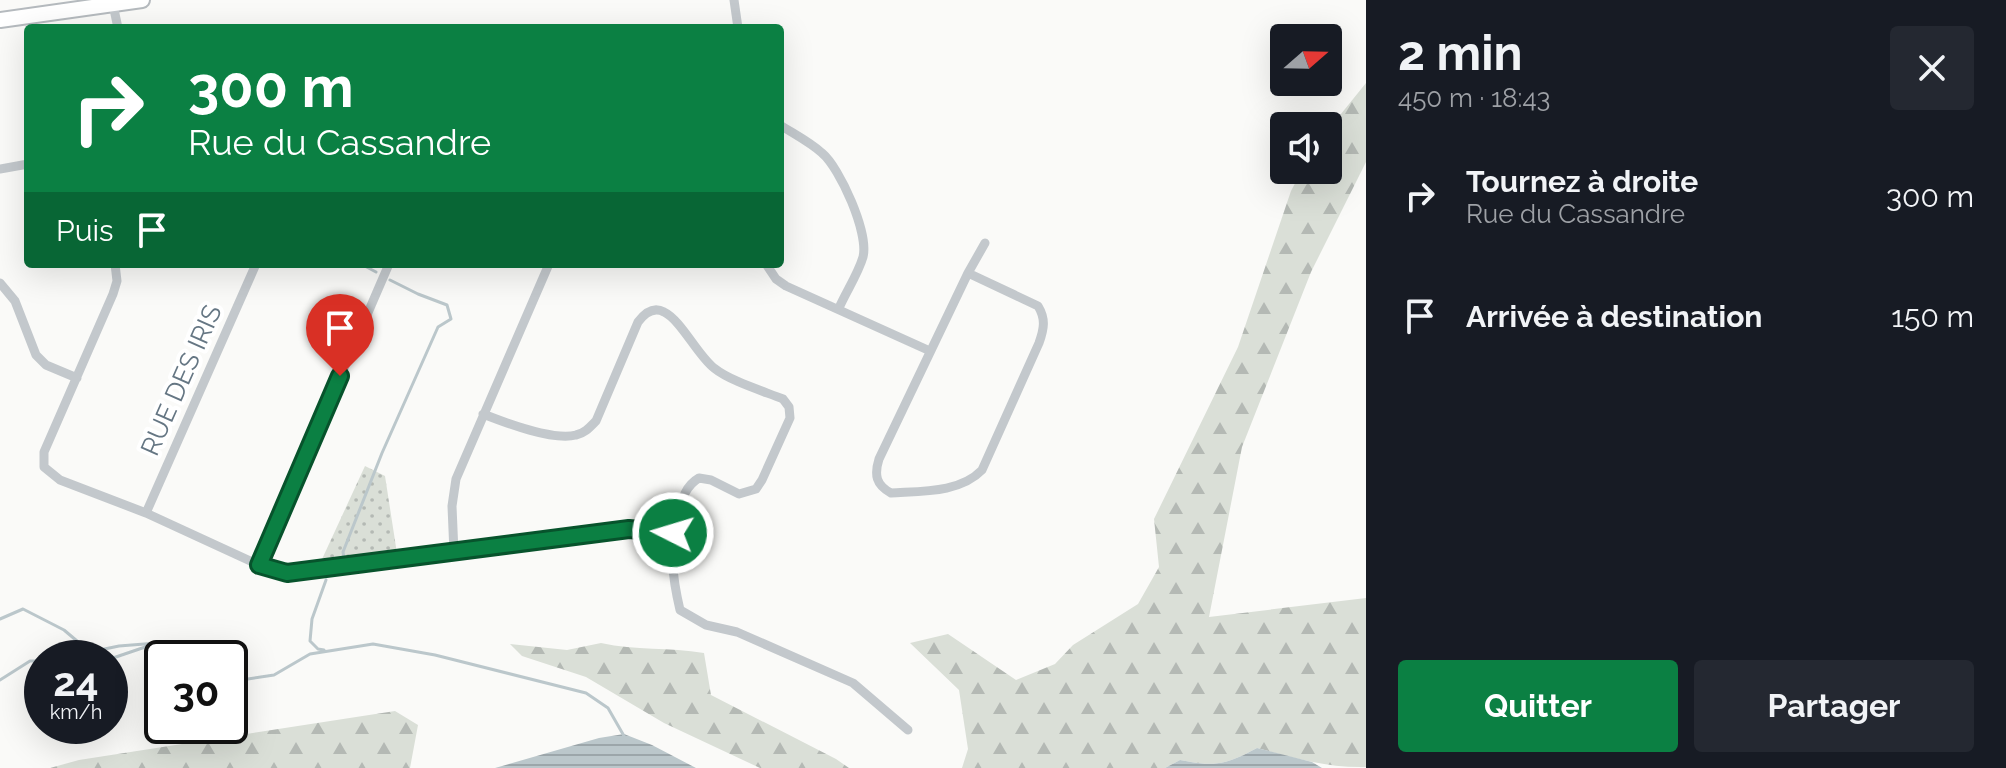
<!DOCTYPE html>
<html lang="fr">
<head>
<meta charset="utf-8">
<style>
	:root { --surface:#171b24; --page:#242831; --text:#f1f3f6; --muted:#9ea1a6; --accent:#0b8043 }
	body { margin:0; font-family:Raleway,sans-serif; background:var(--page); color:var(--text); height:100vh; display:flex; flex-direction:column; font-size:30px; white-space:nowrap }
	* { box-sizing:border-box; margin:0 }
	p { font-size:26px; color:var(--muted) }
	.icon { flex:none; width:44px; height:44px; fill:none; stroke:currentColor; stroke-width:2; stroke-linecap:round; stroke-linejoin:round }
	.map { position:relative; flex:1; overflow:hidden }
	.panel { display:flex; flex-direction:column; background:var(--surface); width:640px }
	.panel>* { flex:none }
	.hud { position:absolute; left:24px; top:24px; width:760px; height:244px; border-radius:8px; box-shadow:0 8px 32px #0002; background:#0b8043; color:#fff; overflow:hidden }
	.needle { width:52px; rotate:70deg }
	.fabs { position:absolute; left:1270px; top:24px; display:grid; gap:16px }
	.fabs a { display:grid; place-items:center; width:72px; height:72px; border-radius:8px; background:var(--surface); box-shadow:0 8px 32px #0002; font-size:40px }
	.speed { position:absolute; left:24px; top:640px; display:flex; gap:16px; font-size:40px; font-weight:700; text-align:center }
	.speed>* { display:grid; place-content:center; width:104px; height:104px; border-radius:50%; background:var(--surface); box-shadow:0 8px 32px #0002; line-height:1 }
	.speed small { font-size:20px; font-weight:400 }
	.speed .limit { border:4px solid #111; border-radius:12px; background:#fff; color:#111 }
	.pin { position:absolute; display:grid; place-items:center; width:68px; height:68px; color:#fff; margin:-82px -34px; border-radius:50% 50% 50% 0; rotate:-45deg; box-shadow:0 0 8px #0007 }
	.pin .icon { rotate:45deg }
	.me { position:absolute; width:88px; margin:-44px; rotate:275deg; stroke-linejoin:round; filter:drop-shadow(0 0 6px #0008) }
	.turn { display:flex; align-items:center; gap:28px; height:168px; padding:0 32px; font-size:36px }
	.turn .icon { width:104px; height:104px; stroke-width:2.5 }
	.turn b { display:block; font-size:56px; line-height:68px }
	.then { display:flex; align-items:center; height:76px; padding:0 32px; background:#0003; gap:16px; font-size:30px }
	.round { display:grid; place-items:center; flex:none; width:84px; height:84px; border-radius:8px; background:var(--page) }
	.head { display:flex; align-items:center; justify-content:space-between; height:136px; padding:0 32px }
	h1 { font-size:48px; font-weight:700; line-height:60px }
	.primary-button { display:flex; gap:16px; margin-top:auto; padding:16px 32px }
	.primary-button a { flex:1; height:92px; border-radius:8px; background:var(--accent); color:#fff; font-size:32px; font-weight:700; line-height:92px; text-align:center }
	.primary-button a+a { background:var(--page); color:var(--text) }
	ul { padding:0; list-style:none }
	li { display:flex; align-items:center; gap:24px; height:120px; padding:0 32px }
	li div { flex:1 }
	li b { display:block; font-size:30px }
	li em { font-style:normal }
	main { display:flex; flex:1; min-height:0 }
	.map>svg:first-child { display:block }
</style>
</head>
<body>
<main>
<div class="map">
<svg width="1366" height="768" viewBox="0 0 1366 768">
	<defs>
		<pattern id="forest-firs" width="22" height="20" patternUnits="userSpaceOnUse" patternTransform="scale(2)"><rect width="22" height="20" fill="#dadfd7"/><path d="M5 1l3.5 6h-7zM16 11l3.5 6h-7z" fill="#b4b9b4"/></pattern>
		<pattern id="park-dots" width="8" height="8" patternUnits="userSpaceOnUse" patternTransform="scale(2)"><rect width="8" height="8" fill="#dadfd7"/><path d="M2 2h.1M6 6h.1" fill="none" stroke="#b4b9b4" stroke-width="1.8" stroke-linecap="round"/></pattern>
		<pattern id="water-rules" width="6" height="5" patternUnits="userSpaceOnUse" patternTransform="scale(2)"><rect width="6" height="5" fill="#bbc7cb"/><path d="M0 2.5h6" fill="none" stroke="#9ca6aa"/></pattern>
	</defs>
	<rect width="100%" height="100%" fill="#fafaf8"/>
	<path fill="url(#forest-firs)" d="M 1366,83 L 1366,162 L 1311,272 L 1242,447 L 1209,617 L 1366,598 L 1366,767 C 1326,768 1295,758 1257,748 C 1226,765 1214,767 1180,760 L 1165,768 L 962,768 L 968,749 L 959,690 L 910,643 L 948,634 L 1016,680 L 1055,664 L 1073,645 L 1138,604 L 1159,567 L 1154,519 L 1238,347 L 1291,191 L 1302,170 L 1328,170 L 1328,130 Z
		M 601,643 C 636,651 669,647 704,653 L 711,695 L 836,759 L 849,768 L 760,768 L 664,723 L 586,677 L 522,656 L 510,644 L 567,650 Z
		M 395,711 L 418,725 L 410,768 L 50,768 L 79,760 Z"/>
	<path fill="url(#park-dots)" d="M 365,466 L 385,476 L 398,560 L 317,570 Z"/>
	<path fill="url(#water-rules)" d="M 624,734 L 652,745 L 696,768 L 495,768 L 599,738 Z
		M 1257,748 L 1312,762 L 1322,768 L 1165,768 L 1180,760 C 1214,767 1226,765 1257,748 Z"/>
	<g fill="none" stroke-linecap="round" stroke-linejoin="round">
		<path stroke="#bbc7cb" stroke-width="3" d="M 361,264 L 376,272
			M 344,558 L 343,552 L 382,453 L 438,327 L 451,319 L 447,305 L 418,294 L 390,280
			M 0,619 L 23,609 L 64,630 L 90,652 L 119,646 L 157,643
			M 324,650 L 318,649 L 310,641 L 312,619 L 326,580
			M 110,659 L 157,643 L 185,658
			M 230,679 L 235,681 L 274,675 L 310,654 L 373,644 L 435,655 L 586,693 L 608,708 L 624,736
			M 0,680 L 30,661 L 42,661"/>
		<defs>
			<path id="primary" d="M 0,20 L 142,0"/>
		</defs>
		<use href="#primary" stroke="#b5babe" stroke-width="18"/>
		<path stroke="#c3c8cc" stroke-width="9" d="M 112,0 L 118,28
			M 734,0 L 738,28
			M 780,125 C 794,134 810,142 822,153 C 840,168 869,233 863,257 C 858,274 846,292 839,308
			M 0,169 L 28,164
			M 115,264 L 117,281 L 113,294 L 44,452 L 44,467 L 60,480 L 146,513 L 259,565 L 287,573 L 629,529 L 673,533
			M 766,264 L 776,279 L 786,286 L 930,351
			M 968,273 L 1038,306 C 1046,319 1044,329 1039,343 L 982,470 C 960,493 921,491 891,493 C 876,485 874,475 879,459 L 968,273 L 985,243
			M 0,283 L 15,301 L 36,355 L 46,365 L 77,378
			M 483,414 C 506,423 553,441 576,435 C 585,433 590,427 596,421 L 638,322 C 644,314 653,306 664,312 C 681,320 698,356 714,368 C 730,381 763,391 783,399 L 789,407 L 790,418 L 762,480 L 756,489 L 739,494 L 711,480 L 699,478 C 685,486 682,500 678,515 C 669,549 672,576 680,610 L 706,625 L 737,632 L 853,683 L 908,730
			M 146,513 L 256,264
			M 454,553 L 452,506 L 456,479 L 549,264
			M 259,565 L 389,264"/>
		<use href="#primary" stroke="#fff" stroke-width="14"/>
	</g>
	<g fill="none" stroke-linecap="round" stroke-linejoin="round">
		<defs>
			<path id="route" d="M 340,376 L 259,565 L 287,573 L 629,529 L 673,533"/>
		</defs>
		<use href="#route" stroke="#07532c" stroke-width="20"/>
		<use href="#route" stroke="#0b8043" stroke-width="14"/>
	</g>
	<g text-anchor="middle" dominant-baseline="central" stroke-width="8" stroke-linejoin="round" paint-order="stroke">
		<g font-size="26" fill="#657683" stroke="#fff">
			<text transform="translate(181 380) rotate(-66)">RUE DES IRIS</text>
		</g>
	</g>
</svg>
<div class="fabs">
<a><svg class="needle" viewBox="-14 -14 28 28"><path d="M0-13l5 13h-10z" fill="#e53935"/><path d="M0 13l5-13h-10z" fill="#9ea1a6"/></svg></a>
<a><svg class="icon" aria-label="sound" viewBox="0 0 24 24"><path d="M4 9h4l5-4v14l-5-4H4zM17 9q2 3 0 6"/></svg></a>
</div>
<div class="speed"><div>24<small>km/h</small></div><div class="limit">30</div></div>
<div class="pin" style="left:340px;top:376px;background:#d93025"><svg class="icon" aria-label="arrive" viewBox="0 0 24 24"><path d="M6 21V4h12l-3 4 3 4H6"/></svg></div>
<svg class="me" style="left:673px;top:533px" viewBox="-20 -20 40 40"><circle r="17" fill="#0b8043" stroke="#fff" stroke-width="3"/><path d="M0-11L8 9 0 5-8 9z" fill="#fff"/></svg>
<div class="hud">
<div class="turn"><svg class="icon" aria-label="right" viewBox="0 0 24 24"><path d="M7 20v-9h11M14 6l5 5-5 5"/></svg><div><b>300 m</b>Rue du Cassandre</div></div>
<div class="then">Puis<svg class="icon" aria-label="arrive" viewBox="0 0 24 24"><path d="M6 21V4h12l-3 4 3 4H6"/></svg></div>
</div>
</div>
<section class="panel">
<div class="head"><div><h1>2 min</h1><p>450 m · 18:43</p></div><a class="round"><svg class="icon" aria-label="close" viewBox="0 0 24 24"><path d="M6 6l12 12M18 6L6 18"/></svg></a></div>
<ul>
<li><svg class="icon" aria-label="right" viewBox="0 0 24 24"><path d="M7 20v-9h11M14 6l5 5-5 5"/></svg><div><b>Tournez à droite</b><p>Rue du Cassandre</p></div><em>300 m</em></li>
<li><svg class="icon" aria-label="arrive" viewBox="0 0 24 24"><path d="M6 21V4h12l-3 4 3 4H6"/></svg><div><b>Arrivée à destination</b></div><em>150 m</em></li>
</ul>
<div class="primary-button"><a>Quitter</a><a>Partager</a></div>
</section>
</main>
</body>
</html>
